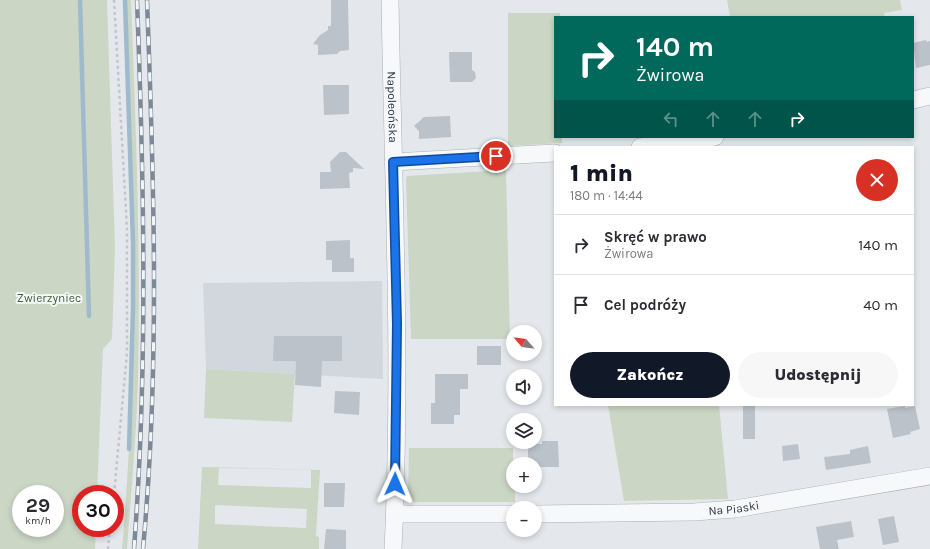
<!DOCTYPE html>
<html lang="pl">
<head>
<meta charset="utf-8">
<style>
	:root { --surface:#fff; --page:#f7f7f7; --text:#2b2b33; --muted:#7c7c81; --line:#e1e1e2; --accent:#111827 }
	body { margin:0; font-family:Karla,sans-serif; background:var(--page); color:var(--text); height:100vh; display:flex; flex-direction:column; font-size:15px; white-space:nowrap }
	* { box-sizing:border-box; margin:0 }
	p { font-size:13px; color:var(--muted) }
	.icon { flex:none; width:22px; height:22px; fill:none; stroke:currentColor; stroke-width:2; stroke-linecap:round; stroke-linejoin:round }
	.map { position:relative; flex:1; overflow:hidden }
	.drawer { position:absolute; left:554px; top:146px; width:360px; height:260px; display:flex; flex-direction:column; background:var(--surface); border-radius:0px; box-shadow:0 2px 6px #0003 }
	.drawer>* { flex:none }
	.top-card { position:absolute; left:554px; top:16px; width:360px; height:122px; border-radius:0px; box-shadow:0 2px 6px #0003; background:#00695c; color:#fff; overflow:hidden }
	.needle { width:26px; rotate:298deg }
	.buttons { position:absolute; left:506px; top:325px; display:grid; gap:8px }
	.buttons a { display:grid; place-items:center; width:36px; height:36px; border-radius:50%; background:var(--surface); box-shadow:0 2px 6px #0003; font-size:20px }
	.speed { position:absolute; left:12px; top:485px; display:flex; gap:8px; font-size:20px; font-weight:700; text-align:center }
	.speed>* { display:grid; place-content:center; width:52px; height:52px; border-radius:50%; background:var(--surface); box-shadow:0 2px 6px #0003; line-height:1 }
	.speed small { font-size:10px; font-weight:400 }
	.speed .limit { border:6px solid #d22; background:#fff; color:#111 }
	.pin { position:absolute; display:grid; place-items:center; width:34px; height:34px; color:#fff; margin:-17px; border:2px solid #fff; border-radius:50%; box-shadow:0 1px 4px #0007 }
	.me { position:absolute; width:44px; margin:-22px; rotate:1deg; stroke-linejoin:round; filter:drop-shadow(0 0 3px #0008) }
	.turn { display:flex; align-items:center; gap:14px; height:84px; padding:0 16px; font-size:18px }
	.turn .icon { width:52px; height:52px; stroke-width:2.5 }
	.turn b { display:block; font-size:28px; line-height:34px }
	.lanes { display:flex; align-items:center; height:38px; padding:0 16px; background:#0003; justify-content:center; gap:20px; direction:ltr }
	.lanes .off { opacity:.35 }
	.round { display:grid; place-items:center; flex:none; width:42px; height:42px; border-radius:21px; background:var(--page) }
	.headline { display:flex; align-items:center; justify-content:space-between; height:68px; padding:0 16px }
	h1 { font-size:24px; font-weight:800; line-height:30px; color:var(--accent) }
	.button { display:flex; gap:8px; margin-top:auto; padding:8px 16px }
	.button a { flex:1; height:46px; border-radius:24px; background:var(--accent); color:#fff; font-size:16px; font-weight:800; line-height:46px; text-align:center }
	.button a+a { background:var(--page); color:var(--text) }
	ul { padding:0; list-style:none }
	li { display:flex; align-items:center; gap:12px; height:60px; padding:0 16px; border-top:1px solid var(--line) }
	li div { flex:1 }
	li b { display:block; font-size:15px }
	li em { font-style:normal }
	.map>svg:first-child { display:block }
</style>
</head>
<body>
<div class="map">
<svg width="930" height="549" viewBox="0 0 930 549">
	<rect width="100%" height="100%" fill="#e4e8ec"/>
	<path fill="#d2d7de" d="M 382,281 L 383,379 L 206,369 L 203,283 Z"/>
	<path fill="#cbd6c5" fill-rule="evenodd" d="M 0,0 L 107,0 L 115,248 L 112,339 L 103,349 L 97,494 L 81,494 L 81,528 L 96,528 L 95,549 L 0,549 ZM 21,494 L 55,494 L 55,528 L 21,528 Z
		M 126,0 L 131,0 C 136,128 141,256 138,383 C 136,439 131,494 127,549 L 122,549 C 138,366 135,183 126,0 Z
		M 727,0 L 900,0 L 902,10 L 884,13 L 885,17 L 730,17 Z
		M 508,13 L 560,13 L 560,17 L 555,17 L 555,137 L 562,137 L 562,143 L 508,146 Z
		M 506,170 L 510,339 L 411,339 L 406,179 L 407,176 Z
		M 206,369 L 295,374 L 292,422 L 204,418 Z
		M 608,405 L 719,405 L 728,499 L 624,501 Z
		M 409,448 L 513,448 L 513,486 L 515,486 L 515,502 L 408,502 Z
		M 202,467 L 320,470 L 316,536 L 319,537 L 319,549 L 198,549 ZM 219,468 L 311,470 L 311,488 L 218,485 ZM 215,505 L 307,509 L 306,528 L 215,524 Z"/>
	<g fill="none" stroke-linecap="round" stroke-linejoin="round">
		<path stroke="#9ebacc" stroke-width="4.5" d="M 80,0 L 89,316
			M 125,0 L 133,243 L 133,308 L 129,449"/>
	</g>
	<path fill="#bbc2ca" d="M 331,0 L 348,0 L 349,50 L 340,51 L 337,54 L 318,55 L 318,45 L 313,44 L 320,35 L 328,30 L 328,26 L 331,26 Z
		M 926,40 L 927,42 L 930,41 L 930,65 L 916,68 L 913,43 Z
		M 449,52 L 472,52 L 472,70 L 475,72 L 476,78 L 472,82 L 450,82 Z
		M 323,85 L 349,85 L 349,114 L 324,115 Z
		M 450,116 L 451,137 L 419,139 L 419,131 L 414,126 L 424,117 Z
		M 340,152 L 346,152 L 364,169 L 353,168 L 353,172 L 349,173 L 350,188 L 320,189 L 320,172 L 331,172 L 330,162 Z
		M 350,240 L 350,258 L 354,258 L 354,272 L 332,272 L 332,260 L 326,260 L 326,241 Z
		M 274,336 L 342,336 L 342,361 L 322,361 L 321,387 L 295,385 L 296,361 L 273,361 Z
		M 477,346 L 501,346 L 501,365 L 477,365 Z
		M 435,374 L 468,374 L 468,389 L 460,389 L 460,415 L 454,415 L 454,424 L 431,424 L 431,403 L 435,403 Z
		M 335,391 L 360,392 L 359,415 L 334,413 Z
		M 743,405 L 755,405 L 755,439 L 743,439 Z
		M 905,406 L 905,408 L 915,406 L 920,429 L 910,432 L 911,434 L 893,438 L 887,409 Z
		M 542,441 L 558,441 L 559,467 L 535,467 L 535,464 L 528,464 L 528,444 L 542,444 Z
		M 798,444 L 800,459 L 783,461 L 782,446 Z
		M 868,446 L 871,463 L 826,470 L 824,457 L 850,454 L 850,450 Z
		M 324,483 L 345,483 L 344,507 L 324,507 Z
		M 894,516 L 899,542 L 883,545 L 878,519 Z
		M 851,521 L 854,537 L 837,540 L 839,549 L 820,549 L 816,527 Z
		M 326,529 L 346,530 L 346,549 L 324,549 Z"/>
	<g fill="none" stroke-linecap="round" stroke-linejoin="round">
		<defs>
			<g id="street">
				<path id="s1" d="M 390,0 C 393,183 402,366 393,549"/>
				<path d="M 913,100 L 930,96"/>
				<path d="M 640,147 L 715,137"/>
				<path d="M 393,162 L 555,153"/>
				<path d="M 395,514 L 513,514"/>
				<path id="s2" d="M 535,514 L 694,512 L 735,509 L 930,476"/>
			</g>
		</defs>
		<use href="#street" stroke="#a9afb7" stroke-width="18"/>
		<path stroke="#c2c6cb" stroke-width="2.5" stroke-dasharray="3 3" stroke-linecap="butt" d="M 114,494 L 127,353 L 127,229 L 114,0
			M 108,549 L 110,528"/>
		<use href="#street" stroke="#f7f8fa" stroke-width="17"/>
		<defs>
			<path id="rail" d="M 134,549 C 148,366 144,183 137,0
				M 143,549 C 160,366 154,183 147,0"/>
		</defs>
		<use href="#rail" stroke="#7d8996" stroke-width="4.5"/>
		<use href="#rail" stroke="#f4f7f9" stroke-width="3" stroke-dasharray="9" stroke-linecap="butt"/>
	</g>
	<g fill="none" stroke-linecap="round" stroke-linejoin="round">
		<defs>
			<path id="route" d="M 395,484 L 397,324 L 393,162 L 496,156"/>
		</defs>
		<use href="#route" stroke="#114b97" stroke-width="10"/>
		<use href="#route" stroke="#1a73e8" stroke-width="7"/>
	</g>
	<g text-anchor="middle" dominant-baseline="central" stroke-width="4" stroke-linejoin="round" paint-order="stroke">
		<g font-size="12" fill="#2b3745" stroke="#f4f7f9">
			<text stroke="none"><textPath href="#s1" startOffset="107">Napoleońska</textPath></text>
			<text stroke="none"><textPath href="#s2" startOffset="199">Na Piaski</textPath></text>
		</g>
		<g font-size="12" fill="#446137" stroke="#f4f7f9">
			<text x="49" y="298">Zwierzyniec</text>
		</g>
	</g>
</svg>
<div class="buttons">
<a><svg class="needle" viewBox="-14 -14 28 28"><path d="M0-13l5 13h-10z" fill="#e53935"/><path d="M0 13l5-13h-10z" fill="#7c7c81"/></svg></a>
<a><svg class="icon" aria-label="sound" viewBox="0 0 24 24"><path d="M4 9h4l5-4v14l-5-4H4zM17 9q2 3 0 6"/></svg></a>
<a><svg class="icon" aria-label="layers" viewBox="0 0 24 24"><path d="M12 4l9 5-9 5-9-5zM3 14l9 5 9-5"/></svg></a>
<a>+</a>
<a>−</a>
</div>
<div class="speed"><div>29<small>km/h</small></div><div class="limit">30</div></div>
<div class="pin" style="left:496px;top:156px;background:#d93025"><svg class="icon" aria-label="arrive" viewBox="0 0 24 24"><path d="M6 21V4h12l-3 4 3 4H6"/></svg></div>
<svg class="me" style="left:395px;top:484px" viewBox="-20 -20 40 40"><path d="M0-17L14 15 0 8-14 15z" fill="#1a73e8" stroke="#fff" stroke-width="4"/></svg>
<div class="top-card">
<div class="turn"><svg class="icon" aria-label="right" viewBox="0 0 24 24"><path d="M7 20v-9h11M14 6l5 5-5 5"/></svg><div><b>140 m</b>Żwirowa</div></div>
<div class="lanes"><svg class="icon off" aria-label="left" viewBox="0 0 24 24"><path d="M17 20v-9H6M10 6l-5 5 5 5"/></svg><svg class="icon off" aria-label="ahead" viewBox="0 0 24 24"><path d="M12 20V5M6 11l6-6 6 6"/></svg><svg class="icon off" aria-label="ahead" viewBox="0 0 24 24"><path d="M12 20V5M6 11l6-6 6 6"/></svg><svg class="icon" aria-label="right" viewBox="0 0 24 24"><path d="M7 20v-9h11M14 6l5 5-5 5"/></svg></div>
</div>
<section class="drawer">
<div class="headline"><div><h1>1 min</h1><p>180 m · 14:44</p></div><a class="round" style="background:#d93025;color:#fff"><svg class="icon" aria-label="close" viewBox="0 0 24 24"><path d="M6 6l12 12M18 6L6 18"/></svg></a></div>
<ul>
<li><svg class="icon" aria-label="right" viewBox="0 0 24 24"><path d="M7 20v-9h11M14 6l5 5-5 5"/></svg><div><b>Skręć w prawo</b><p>Żwirowa</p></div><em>140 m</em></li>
<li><svg class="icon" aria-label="arrive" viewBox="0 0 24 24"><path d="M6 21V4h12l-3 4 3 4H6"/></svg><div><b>Cel podróży</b></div><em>40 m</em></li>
</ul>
<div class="button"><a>Zakończ</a><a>Udostępnij</a></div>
</section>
</div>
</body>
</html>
